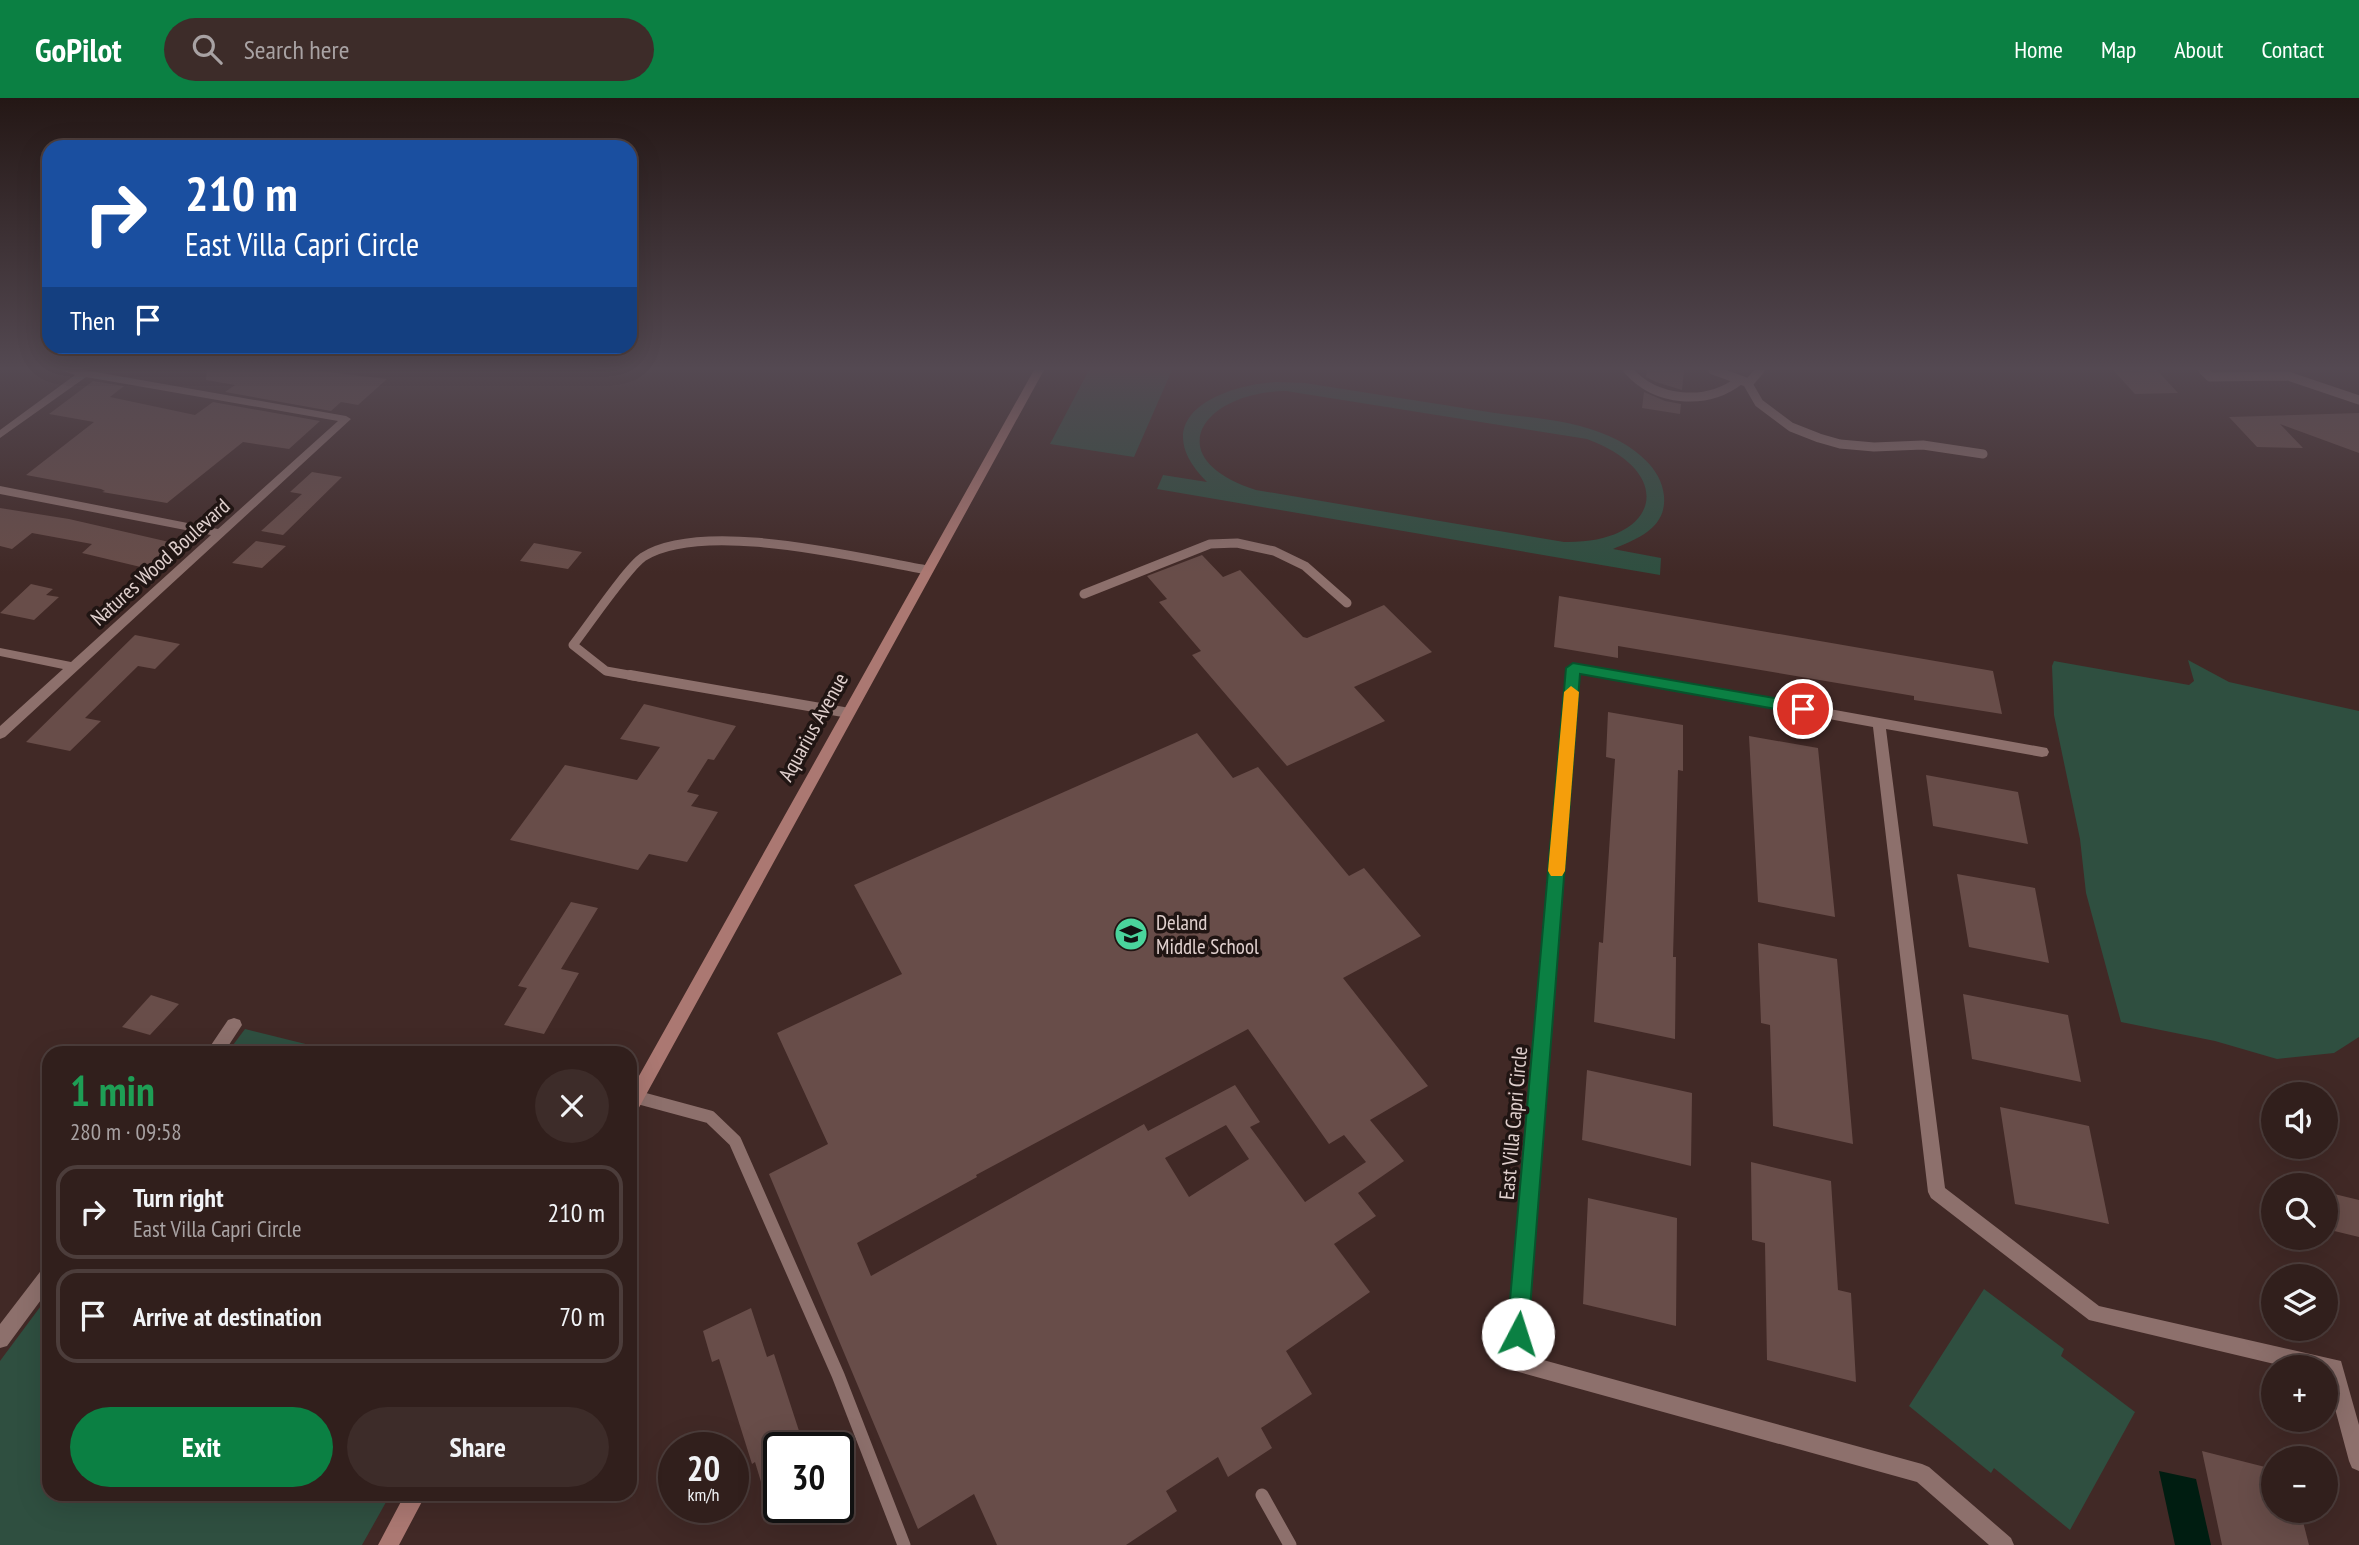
<!DOCTYPE html>
<html lang="en">
<head>
<meta charset="utf-8">
<style>
	:root { --surface:#311f1c; --page:#3d2c29; --text:#f1f3f6; --muted:#a8a2a3; --line:#4c3d3b; --accent:#0b8043 }
	body { margin:0; font-family:"PT Sans Narrow",sans-serif; background:var(--page); color:var(--text); height:100vh; display:flex; flex-direction:column; font-size:26px; white-space:nowrap }
	* { box-sizing:border-box; margin:0 }
	p { font-size:23px; color:var(--muted) }
	.icon { flex:none; width:38px; height:38px; fill:none; stroke:currentColor; stroke-width:2; stroke-linecap:round; stroke-linejoin:round }
	.map { position:relative; flex:1; overflow:hidden }
	.sheet { position:absolute; left:42px; top:948px; width:595px; height:455px; display:flex; flex-direction:column; background:var(--surface); border-radius:21px; box-shadow:0 7px 28px #0002,0 0 0 2px var(--line) }
	.sheet>* { flex:none }
	.top-card { position:absolute; left:42px; top:42px; width:595px; height:214px; border-radius:21px; box-shadow:0 7px 28px #0002,0 0 0 2px var(--line); background:#1a4fa0; color:#fff; overflow:hidden }
	.controls { position:absolute; left:2261px; top:984px; display:grid; gap:14px }
	.controls a { display:grid; place-items:center; width:77px; height:77px; border-radius:50%; background:var(--surface); box-shadow:0 7px 28px #0002,0 0 0 2px var(--line); font-size:35px }
	.speed { position:absolute; left:658px; top:1334px; display:flex; gap:14px; font-size:35px; font-weight:700; text-align:center }
	.speed>* { display:grid; place-content:center; width:91px; height:91px; border-radius:50%; background:var(--surface); box-shadow:0 7px 28px #0002,0 0 0 2px var(--line); line-height:1 }
	.speed small { font-size:18px; font-weight:400 }
	.speed .limit { border:4px solid #111; border-radius:10px; background:#fff; color:#111 }
	.pin { position:absolute; display:grid; place-items:center; width:60px; height:60px; color:#fff; margin:-30px; border:4px solid #fff; border-radius:50%; box-shadow:0 2px 7px #0007 }
	.me { position:absolute; width:77px; margin:-38px; rotate:5deg; stroke-linejoin:round; filter:drop-shadow(0 0 5px #0008) }
	.turn { display:flex; align-items:center; gap:24px; height:147px; padding:0 28px; font-size:32px }
	.turn .icon { width:91px; height:91px; stroke-width:2.5 }
	.turn b { display:block; font-size:49px; line-height:60px }
	.then { display:flex; align-items:center; height:66px; padding:0 28px; background:#0003; gap:14px; font-size:26px }
	.round { display:grid; place-items:center; flex:none; width:74px; height:74px; border-radius:37px; background:var(--page) }
	.head { display:flex; align-items:center; justify-content:space-between; height:119px; padding:0 28px }
	h1 { font-size:42px; font-weight:800; line-height:52px; color:#1e9e55 }
	.cta { display:flex; gap:14px; margin-top:auto; padding:14px 28px }
	.cta a { flex:1; height:80px; border-radius:42px; background:var(--accent); color:#fff; font-size:28px; font-weight:800; line-height:80px; text-align:center }
	.cta a+a { background:var(--page); color:var(--text) }
	ul { padding:0; list-style:none }
	li { display:flex; align-items:center; gap:21px; height:94px; margin:0 14px 10px; padding:0 14px; border:4px solid var(--line); border-radius:21px }
	li div { flex:1 }
	li b { display:block; font-size:26px }
	li em { font-style:normal }
	header { display:flex; align-items:center; gap:42px; box-sizing:border-box; height:98px; padding:0 35px; background:var(--accent); color:#fff }
	header strong { font-size:33px }
	nav { display:flex; gap:38px; margin-inline-start:auto; font-size:24px }
	.search { width:490px; height:63px; background:var(--page); display:flex; align-items:center; gap:18px; box-sizing:border-box; padding:0 24px; border-radius:38px; color:var(--muted); font-size:26px }
	.map>svg:first-child { display:block }
</style>
</head>
<body>
<header>
<strong>GoPilot</strong>
<div class="search"><svg class="icon" aria-label="search" viewBox="0 0 24 24"><circle cx="10" cy="10" r="6"/><path d="M15 15l6 6"/></svg>Search here</div>
<nav><a>Home</a><a>Map</a><a>About</a><a>Contact</a></nav>
</header>
<div class="map">
<svg width="2359" height="1447" viewBox="0 0 2359 1447">
	<rect width="100%" height="100%" fill="#412926"/>
	<path fill="#2f4f40" fill-rule="evenodd" d="M 1089,272 L 1172,272 L 1134,359 L 1050,346 Z
		M 1276,284 L 1305,285 C 1368,295 1432,305 1495,315 C 1533,320 1574,322 1609,338 C 1634,349 1662,370 1664,398 C 1667,430 1637,441 1613,451 L 1661,460 L 1660,477 L 1157,391 L 1163,377 L 1207,384 C 1145,322 1216,288 1276,284 ZM 1286,293 L 1587,341 C 1679,375 1659,446 1564,444 L 1256,392 C 1157,360 1202,294 1286,293 Z
		M 2188,562 L 2229,584 L 2359,613 L 2359,939 L 2334,955 L 2277,961 L 2215,943 L 2121,924 L 2086,795 L 2080,741 L 2054,617 L 2052,568 L 2054,563 L 2189,587 L 2194,583 Z
		M 245,931 L 342,955 L 227,955 Z
		M 1984,1191 L 2064,1251 L 2061,1258 L 2135,1314 L 2070,1432 L 1994,1370 L 1991,1375 L 1909,1308 Z
		M 49,1197 L 49,1396 L 390,1397 L 362,1447 L 0,1447 L 0,1263 Z"/>
	<path fill="#001d11" d="M 2159,1373 L 2196,1381 L 2211,1447 L 2175,1447 Z"/>
	<path fill="#684d49" fill-rule="evenodd" d="M 207,272 L 311,272 L 387,281 L 358,307 L 341,304 L 331,313 L 225,294 L 235,287 L 206,282 Z
		M 1647,272 L 1684,272 L 1682,292 L 1656,284 L 1646,279 Z
		M 2113,272 L 2157,272 L 2178,295 L 2135,296 Z
		M 93,283 L 124,288 L 110,299 L 195,317 L 213,304 L 320,323 L 289,351 L 243,344 L 167,405 L 102,394 L 105,393 L 101,391 L 26,377 L 94,324 L 49,316 Z
		M 1644,294 L 1665,303 L 1681,306 L 1680,316 L 1642,310 Z
		M 2359,315 L 2359,355 L 2280,326 L 2303,350 L 2257,349 L 2229,319 Z
		M 312,374 L 342,379 L 283,437 L 261,433 L 302,396 L 290,394 Z
		M 0,410 L 69,421 L 178,446 L 149,471 L 82,455 L 92,446 L 32,435 L 12,451 L 0,448 Z
		M 256,443 L 286,448 L 262,470 L 232,465 Z
		M 534,445 L 582,454 L 568,471 L 520,463 Z
		M 1202,457 L 1223,479 L 1240,472 L 1303,539 L 1307,540 L 1384,507 L 1432,554 L 1354,589 L 1385,623 L 1287,668 L 1192,557 L 1201,553 L 1159,504 L 1167,501 L 1147,478 Z
		M 31,486 L 53,491 L 46,497 L 59,499 L 34,522 L 0,515 Z
		M 1559,498 L 1993,573 L 2002,616 L 1914,602 L 1914,598 L 1618,548 L 1618,560 L 1554,549 Z
		M 135,537 L 180,546 L 155,571 L 138,568 L 85,620 L 101,623 L 70,653 L 26,644 Z
		M 644,606 L 736,628 L 714,662 L 708,661 L 687,694 L 699,697 L 691,708 L 718,714 L 687,764 L 649,756 L 638,772 L 510,742 L 565,667 L 637,682 L 660,649 L 620,641 Z
		M 1608,614 L 1683,627 L 1683,673 L 1678,672 L 1673,859 L 1676,859 L 1675,941 L 1594,924 L 1599,844 L 1603,845 L 1615,661 L 1606,659 Z
		M 1197,635 L 1233,680 L 1258,669 L 1349,778 L 1364,770 L 1421,838 L 1343,880 L 1428,988 L 1370,1022 L 1404,1063 L 1358,1095 L 1376,1118 L 1334,1146 L 1370,1194 L 1286,1253 L 1312,1296 L 1261,1330 L 1272,1350 L 1228,1379 L 1218,1359 L 1166,1393 L 1177,1413 L 1126,1447 L 997,1447 L 974,1396 L 918,1431 L 769,1076 L 828,1046 L 777,935 L 902,876 L 854,787 ZM 1248,931 L 1329,1046 L 1344,1037 L 1366,1064 L 1305,1104 L 1250,1029 L 1260,1024 L 1235,987 L 1148,1033 L 1144,1026 L 871,1178 L 857,1145 L 977,1079 L 976,1077 ZM 1226,1027 L 1249,1061 L 1189,1099 L 1165,1060 Z
		M 1749,638 L 1818,650 L 1835,819 L 1758,804 Z
		M 1926,677 L 2018,694 L 2028,746 L 1933,728 Z
		M 1957,776 L 2035,790 L 2049,865 L 1969,849 Z
		M 571,804 L 598,810 L 561,871 L 579,875 L 544,936 L 504,927 L 527,890 L 518,888 Z
		M 1758,845 L 1837,861 L 1853,1046 L 1773,1028 L 1770,927 L 1761,925 Z
		M 1963,896 L 2068,917 L 2081,984 L 1972,961 Z
		M 151,897 L 179,906 L 150,937 L 122,929 Z
		M 1587,972 L 1692,995 L 1691,1068 L 1582,1042 Z
		M 2000,1009 L 2089,1028 L 2109,1126 L 2015,1106 Z
		M 1751,1064 L 1831,1083 L 1838,1192 L 1851,1195 L 1856,1284 L 1767,1262 L 1765,1145 L 1752,1142 Z
		M 2326,1094 L 2359,1102 L 2359,1139 L 2326,1131 Z
		M 1588,1100 L 1677,1120 L 1676,1228 L 1583,1206 Z
		M 751,1210 L 767,1259 L 774,1256 L 801,1339 L 779,1349 L 779,1427 L 774,1427 L 755,1364 L 752,1366 L 719,1261 L 712,1264 L 703,1233 Z
		M 2202,1353 L 2273,1371 L 2273,1412 L 2300,1412 L 2309,1447 L 2222,1447 Z"/>
	<g fill="none" stroke-linecap="round" stroke-linejoin="round">
		<path stroke="#8d706c" stroke-width="9" d="M 1628,272 C 1656,304 1707,308 1740,282
			M 1713,272 L 1746,284
			M 1760,272 L 1748,286 L 1759,305 L 1791,329 L 1819,340 L 1840,346 L 1874,349 L 1923,347 L 1983,356
			M 2203,272 L 2210,279 L 2288,278 L 2359,302
			M 1084,496 L 1210,446 L 1237,445 L 1274,453 L 1305,468 L 1347,505
			M 640,579 L 606,573 L 573,547 C 588,528 627,470 643,459 C 703,421 859,460 928,472"/>
		<path stroke="#8d706c" stroke-width="10" d="M 630,577 L 849,615"/>
		<path stroke="#8d706c" stroke-width="13" d="M 636,999 L 710,1019 L 735,1043 L 838,1277 L 904,1447
			M 1262,1397 L 1290,1447"/>
		<path fill="#8d706c" fill-rule="evenodd" d="M 60,272 L 84,272 L 346,318 L 351,321 L 5,639 L 0,641 L 0,628 L 63,571 L 0,558 L 0,550 L 71,564 L 211,437 L 0,396 L 0,388 L 218,431 L 338,323 L 86,279 L 0,340 L 0,332 L 75,277 Z
			M 1573,565 L 2047,650 L 2049,654 L 2047,658 L 2042,659 L 1886,631 L 1945,1090 L 2099,1208 L 2341,1263 L 2359,1327 L 2359,1373 L 2352,1370 L 2349,1363 L 2326,1277 L 2326,1269 L 2287,1269 L 2089,1222 L 1931,1100 L 1928,1094 L 1873,629 L 1579,576 L 1525,1257 L 1922,1366 L 1929,1369 L 2011,1440 L 2014,1447 L 1989,1447 L 1917,1384 L 1508,1271 L 1506,1264 L 1567,570 Z
			M 234,920 L 240,922 L 242,927 L 223,956 L 205,956 L 228,922 Z
			M 49,1167 L 49,1191 L 7,1248 L 0,1250 L 0,1226 L 43,1170 Z"/>
		<path fill="#ab7872" fill-rule="evenodd" d="M 1034,272 L 1044,272 L 636,1015 L 630,1018 L 630,994 Z
			M 405,1396 L 426,1396 L 399,1447 L 378,1447 Z"/>
	</g>
	<linearGradient id="sky" x2="0" y2="1"><stop stop-color="#241715"/><stop offset="0.57" stop-color="#544952"/><stop offset="1" stop-color="#544952" stop-opacity="0"/></linearGradient>
	<rect width="2359" height="475" fill="url(#sky)"/>
	<path fill="#0b8043" stroke="#07532c" stroke-width="2" d="M 1573,565 L 1803,605 L 1810,611 L 1803,616 L 1580,576 L 1528,1236 L 1525,1244 L 1518,1247 L 1510,1244 L 1507,1236 L 1566,570 Z"/>
	<path fill="#f59e0b" d="M 1571,588 L 1579,594 L 1565,773 L 1562,778 L 1551,778 L 1548,773 L 1564,594 Z"/>
	<defs>
		<symbol id="school-disc" viewBox="-11 -11 22 22"><circle r="9.5" fill="#4ad49c" stroke="#201513"/><path d="M0-5L7-2L0 1L-7-2ZM-4 1L0 2.5L4 1V4Q0 6-4 4Z" fill="#111"/></symbol>
	</defs>
	<g fill-rule="evenodd">
		<use href="#school-disc" x="1112" y="817" width="38" height="38"/>
	</g>
	<g text-anchor="middle" dominant-baseline="central" stroke-width="7" stroke-linejoin="round" paint-order="stroke">
		<g font-size="21" fill="#e0d0ce" stroke="#201513">
			<text transform="translate(160 464) rotate(-42)">Natures Wood Boulevard</text>
			<text transform="translate(813 629) rotate(-61)">Aquarius Avenue</text>
			<text transform="translate(1513 1025) rotate(-85)">East Villa Capri Circle</text>
		</g>
		<g font-size="21" fill="#e0d0ce" stroke="#201513" text-anchor="start">
			<text x="1156" y="824">Deland<tspan x="1156" dy="24">Middle School</tspan></text>
		</g>
	</g>
</svg>
<div class="controls">
<a><svg class="icon" aria-label="sound" viewBox="0 0 24 24"><path d="M4 9h4l5-4v14l-5-4H4zM17 9q2 3 0 6"/></svg></a>
<a><svg class="icon" aria-label="search" viewBox="0 0 24 24"><circle cx="10" cy="10" r="6"/><path d="M15 15l6 6"/></svg></a>
<a><svg class="icon" aria-label="layers" viewBox="0 0 24 24"><path d="M12 4l9 5-9 5-9-5zM3 14l9 5 9-5"/></svg></a>
<a>+</a>
<a>−</a>
</div>
<div class="speed"><div>20<small>km/h</small></div><div class="limit">30</div></div>
<div class="pin" style="left:1803px;top:611px;background:#d93025"><svg class="icon" aria-label="arrive" viewBox="0 0 24 24"><path d="M6 21V4h12l-3 4 3 4H6"/></svg></div>
<svg class="me" style="left:1518px;top:1236px" viewBox="-20 -20 40 40"><circle r="19" fill="#fff"/><path d="M0-13L10 11 0 6-10 11z" fill="#0b8043"/></svg>
<div class="top-card">
<div class="turn"><svg class="icon" aria-label="right" viewBox="0 0 24 24"><path d="M7 20v-9h11M14 6l5 5-5 5"/></svg><div><b>210 m</b>East Villa Capri Circle</div></div>
<div class="then">Then<svg class="icon" aria-label="arrive" viewBox="0 0 24 24"><path d="M6 21V4h12l-3 4 3 4H6"/></svg></div>
</div>
<section class="sheet">
<div class="head"><div><h1>1 min</h1><p>280 m · 09:58</p></div><a class="round"><svg class="icon" aria-label="close" viewBox="0 0 24 24"><path d="M6 6l12 12M18 6L6 18"/></svg></a></div>
<ul>
<li><svg class="icon" aria-label="right" viewBox="0 0 24 24"><path d="M7 20v-9h11M14 6l5 5-5 5"/></svg><div><b>Turn right</b><p>East Villa Capri Circle</p></div><em>210 m</em></li>
<li><svg class="icon" aria-label="arrive" viewBox="0 0 24 24"><path d="M6 21V4h12l-3 4 3 4H6"/></svg><div><b>Arrive at destination</b></div><em>70 m</em></li>
</ul>
<div class="cta"><a>Exit</a><a>Share</a></div>
</section>
</div>
</body>
</html>
